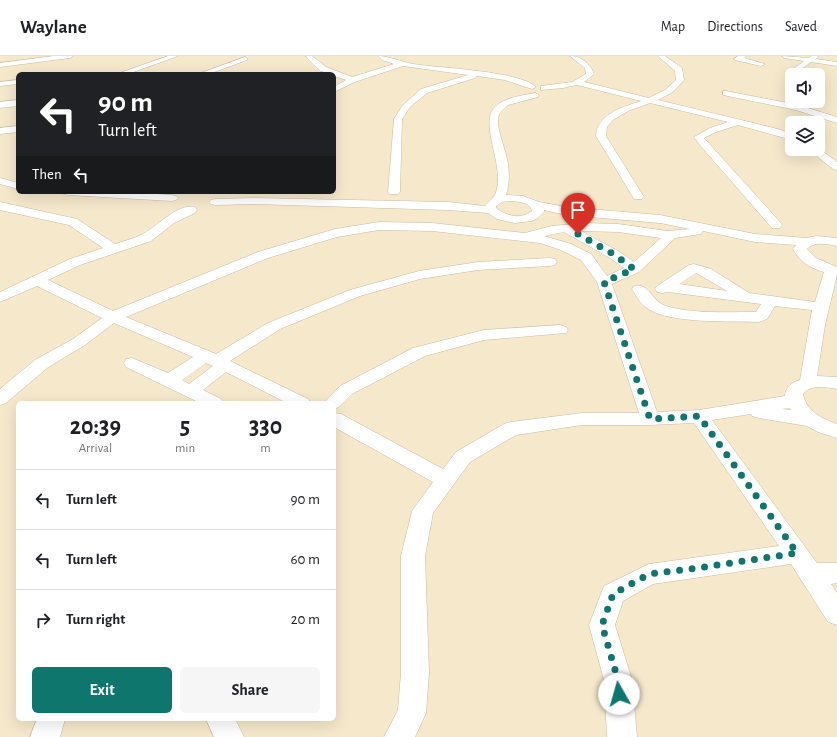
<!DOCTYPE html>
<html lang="en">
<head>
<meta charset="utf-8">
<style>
	:root { --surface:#fff; --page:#f6f6f6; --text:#202124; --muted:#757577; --line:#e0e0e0; --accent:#0f766e }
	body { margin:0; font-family:"Alegreya Sans",sans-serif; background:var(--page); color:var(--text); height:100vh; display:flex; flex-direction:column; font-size:15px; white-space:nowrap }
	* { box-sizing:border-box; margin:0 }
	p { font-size:13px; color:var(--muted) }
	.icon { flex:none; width:22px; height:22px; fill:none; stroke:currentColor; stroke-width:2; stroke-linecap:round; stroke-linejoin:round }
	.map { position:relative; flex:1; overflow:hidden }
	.panel { position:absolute; left:16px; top:345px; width:320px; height:320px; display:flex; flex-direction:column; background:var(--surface); border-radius:6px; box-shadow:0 4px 16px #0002 }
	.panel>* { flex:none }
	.hud { position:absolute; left:16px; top:16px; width:320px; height:122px; border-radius:6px; box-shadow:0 4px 16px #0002; background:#202124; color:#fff; overflow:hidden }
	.fabs { position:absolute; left:785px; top:12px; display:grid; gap:8px }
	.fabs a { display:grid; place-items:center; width:40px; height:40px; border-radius:6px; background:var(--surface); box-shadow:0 4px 16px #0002; font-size:20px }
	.pin { position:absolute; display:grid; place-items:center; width:34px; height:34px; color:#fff; margin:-41px -17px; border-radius:50% 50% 50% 0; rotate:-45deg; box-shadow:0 0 4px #0007 }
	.pin .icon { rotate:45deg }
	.me { position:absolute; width:44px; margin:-22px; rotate:353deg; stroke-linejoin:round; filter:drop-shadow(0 0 3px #0008) }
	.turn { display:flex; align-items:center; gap:14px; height:84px; padding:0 16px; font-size:18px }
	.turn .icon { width:52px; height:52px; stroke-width:2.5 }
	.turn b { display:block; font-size:28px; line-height:34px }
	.then { display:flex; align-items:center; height:38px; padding:0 16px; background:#0003; gap:8px; font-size:15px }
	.eta { display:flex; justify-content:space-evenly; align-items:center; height:68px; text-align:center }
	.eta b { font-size:24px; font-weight:700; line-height:28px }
	.button { display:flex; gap:8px; margin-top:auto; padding:8px 16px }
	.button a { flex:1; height:46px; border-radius:6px; background:var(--accent); color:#fff; font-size:16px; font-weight:700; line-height:46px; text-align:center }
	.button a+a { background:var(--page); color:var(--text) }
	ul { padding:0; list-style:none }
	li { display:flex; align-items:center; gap:12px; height:60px; padding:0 16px; border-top:1px solid var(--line) }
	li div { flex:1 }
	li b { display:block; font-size:15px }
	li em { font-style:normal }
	header { display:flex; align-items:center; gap:24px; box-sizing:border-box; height:56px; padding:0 20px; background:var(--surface); border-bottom:1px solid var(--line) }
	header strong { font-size:19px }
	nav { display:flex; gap:22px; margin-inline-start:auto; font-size:14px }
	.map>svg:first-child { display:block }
</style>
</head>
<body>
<header>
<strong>Waylane</strong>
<nav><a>Map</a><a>Directions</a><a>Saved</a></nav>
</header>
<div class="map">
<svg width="837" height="681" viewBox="0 0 837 681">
	<rect width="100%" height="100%" fill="#f5e8cb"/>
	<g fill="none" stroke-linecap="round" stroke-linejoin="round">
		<defs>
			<path id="minor" d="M 54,0 L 73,0 L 70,2 L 0,11 L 0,7 Z
				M 168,0 L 178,0 L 128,18 L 117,18 Z
				M 306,0 L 312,0 L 326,11 L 352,21 L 394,8 L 382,4 L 378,0 C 389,0 401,6 413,8 C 438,12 520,15 536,31 L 532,33 L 505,24 L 477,20 L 475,22 L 427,37 L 410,51 L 402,63 L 400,136 L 398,138 L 390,138 L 388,136 L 394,63 L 403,49 L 421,33 L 468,19 L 403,10 L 355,26 L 334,36 L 334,31 L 346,24 L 334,20 L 334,18 L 320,15 L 307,2 Z
				M 570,0 C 581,0 590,7 594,18 L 584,26 L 649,42 L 665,34 L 676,24 L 675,15 L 658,0 L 665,0 L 682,12 L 684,24 L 673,36 L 658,44 L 778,73 L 792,78 L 792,84 L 738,69 L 716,76 L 704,82 L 780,166 L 782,169 L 780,172 L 772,172 L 699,88 L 694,81 L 710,72 L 728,66 L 650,47 L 628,55 L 613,64 L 607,71 L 606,80 L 644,141 L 642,143 L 634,143 L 596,80 C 597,58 623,51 641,45 L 577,29 L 563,32 L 541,34 L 541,30 L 572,26 L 586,18 L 585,12 Z
				M 738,0 L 746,0 L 744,2 L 765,8 L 761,10 L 735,4 L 734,3 Z
				M 782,0 L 809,2 L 811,0 L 818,0 L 816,3 L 837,6 L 837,10 L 811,6 L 792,20 L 788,18 L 789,16 L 804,5 L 785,2 Z
				M 245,1 L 247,2 L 247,4 L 209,18 L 198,18 Z
				M 18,24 L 18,28 L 0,30 L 0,26 Z
				M 723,35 L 726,35 L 798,49 L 837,61 L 837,67 L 796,54 L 723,39 Z
				M 535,37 L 539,39 L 538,41 L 508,49 L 499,58 C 496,70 501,80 504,92 C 509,107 511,124 506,139 L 523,140 L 539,146 L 566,151 L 660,159 L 755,178 L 806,182 L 816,180 L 837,182 L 837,190 C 827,188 814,185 807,193 L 816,202 L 837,211 L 837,219 L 825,269 L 817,320 L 837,321 L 837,333 C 827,331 810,328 803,338 C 806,355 822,363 837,368 L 837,382 L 818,376 L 807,370 L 759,362 L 752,360 L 751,358 L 712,364 L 817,507 L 837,507 L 837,527 L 831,528 L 837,537 L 837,569 L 828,566 L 791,508 L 653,528 L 623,545 L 615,569 L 632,624 L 637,681 L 607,681 L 604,624 L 589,569 L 604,530 L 649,508 L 779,490 L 694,367 L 650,369 L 582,369 L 516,379 L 470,406 L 433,457 L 425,500 L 429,617 L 426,657 L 415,681 L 384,681 L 398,654 L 401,617 L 401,500 L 412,455 L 433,426 L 334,371 L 334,357 L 341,358 L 443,413 L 456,396 L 504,368 L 511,366 L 582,357 L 639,357 L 597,226 L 581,204 L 561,194 L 540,187 L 432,175 L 379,174 L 337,181 L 268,202 L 126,261 L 216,298 L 268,267 L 350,234 L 419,215 L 478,206 L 550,202 L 555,203 L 557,206 L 555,209 L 550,210 L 478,214 L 420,223 L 360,240 L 280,273 L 230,305 L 308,343 L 311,347 L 287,347 L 226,316 L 203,334 L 221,343 L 224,347 L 200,347 L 126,311 L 124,307 L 126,303 L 132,302 L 168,317 L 193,301 L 114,267 L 85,289 L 47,312 L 6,347 L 0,349 L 0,333 L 35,304 L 73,283 L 102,262 L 37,230 L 0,246 L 0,236 L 70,203 L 103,192 L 69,169 L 0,154 L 0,146 L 77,163 L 115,188 C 123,185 133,183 141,179 C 156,172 177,147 195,151 L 197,154 L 195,157 L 174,167 L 151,185 L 80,209 L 48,224 L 113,255 L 258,196 L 335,173 L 379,166 L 432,167 L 525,177 L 552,170 L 585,167 L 618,168 L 667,175 L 690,173 L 660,167 L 566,159 L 544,154 L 544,156 L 538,162 L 532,165 L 515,167 L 497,163 L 488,157 L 448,154 L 254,148 L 215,149 L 211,148 L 209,146 L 211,144 L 215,143 L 254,142 L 448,146 L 485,150 C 488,146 493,143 495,139 C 508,110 473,62 500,47 C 510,41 524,39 535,37 ZM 511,145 C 519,146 530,146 532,155 C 521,164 506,160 496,152 L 496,150 L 502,146 ZM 581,175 L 618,176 L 661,182 L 634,206 L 620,196 ZM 703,175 L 755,186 L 796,189 L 793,193 C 800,206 810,212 824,216 L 815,246 L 749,237 L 711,213 L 694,208 L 689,209 L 657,230 L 655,233 L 657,236 L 662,237 L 668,236 L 761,248 L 756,256 C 730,256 691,258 666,250 C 651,245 649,226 634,230 L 632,233 C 636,239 640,248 647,252 C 668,268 732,265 759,266 L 767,263 L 775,250 L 812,254 L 800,324 C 792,326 785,332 785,340 L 699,354 L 657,356 L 612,228 L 639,216 L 675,182 L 701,178 ZM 564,176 L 610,202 L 624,212 L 607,220 L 591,198 L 571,188 L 544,180 ZM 696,217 L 727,235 L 679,228 ZM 206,307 L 213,310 L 189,328 L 182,324 ZM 789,352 L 791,354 L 782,353 Z
				M 18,44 L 18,50 L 0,52 L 0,46 Z
				M 18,70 L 18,76 L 0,78 L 0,72 Z
				M 818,92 L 837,106 L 837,114 L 833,113 L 808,93 Z
				M 0,122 L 18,127 L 18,133 L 0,128 Z
				M 62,136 L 127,136 L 172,139 L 176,140 L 178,142 L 176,144 L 172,145 L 68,139 L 64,138 Z
				M 560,269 L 566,271 L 568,274 L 566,277 L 484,284 L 425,300 L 352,338 L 339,351 L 334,353 L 334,347 L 324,347 L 340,330 L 413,292 L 484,274 Z
				M 37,663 L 65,663 L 60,681 L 30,681 Z
				M 206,663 L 235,663 L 244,681 L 214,681 Z"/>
		</defs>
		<use href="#minor" stroke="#c8bc9f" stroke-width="1"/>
		<use href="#minor" fill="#fff" fill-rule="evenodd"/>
	</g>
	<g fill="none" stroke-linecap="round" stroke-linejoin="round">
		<path stroke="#0f766e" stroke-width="7" stroke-dasharray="0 12.6" d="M 578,178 L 615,199 L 634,213 L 604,226 L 650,363 L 699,360 L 797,497 L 698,512 L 649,518 L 613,538 L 602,569 L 618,624 L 619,638"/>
	</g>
</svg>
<div class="fabs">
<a><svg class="icon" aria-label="sound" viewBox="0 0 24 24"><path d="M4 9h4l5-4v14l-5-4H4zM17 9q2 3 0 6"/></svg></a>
<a><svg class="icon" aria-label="layers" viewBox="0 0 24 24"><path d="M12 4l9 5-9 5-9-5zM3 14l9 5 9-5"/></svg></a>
</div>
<div class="pin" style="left:578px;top:178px;background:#d93025"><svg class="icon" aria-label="arrive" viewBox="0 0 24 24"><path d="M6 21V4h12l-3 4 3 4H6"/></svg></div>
<svg class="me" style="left:619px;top:638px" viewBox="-20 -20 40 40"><circle r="19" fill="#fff"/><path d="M0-13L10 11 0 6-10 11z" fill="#0f766e"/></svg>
<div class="hud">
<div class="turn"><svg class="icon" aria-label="left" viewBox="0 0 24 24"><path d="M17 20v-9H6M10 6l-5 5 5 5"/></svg><div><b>90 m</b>Turn left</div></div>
<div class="then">Then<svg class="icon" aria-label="left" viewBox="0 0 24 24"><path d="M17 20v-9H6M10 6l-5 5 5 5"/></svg></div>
</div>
<section class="panel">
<div class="eta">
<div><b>20:39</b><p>Arrival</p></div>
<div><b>5</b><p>min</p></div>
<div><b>330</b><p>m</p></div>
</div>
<ul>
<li><svg class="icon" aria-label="left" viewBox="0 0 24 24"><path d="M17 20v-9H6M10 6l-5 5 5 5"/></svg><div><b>Turn left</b></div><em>90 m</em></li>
<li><svg class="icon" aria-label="left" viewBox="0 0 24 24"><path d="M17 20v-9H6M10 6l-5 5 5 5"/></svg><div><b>Turn left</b></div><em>60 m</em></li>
<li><svg class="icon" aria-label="right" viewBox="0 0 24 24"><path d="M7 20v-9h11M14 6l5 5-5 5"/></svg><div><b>Turn right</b></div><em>20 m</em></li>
</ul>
<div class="button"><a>Exit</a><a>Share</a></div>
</section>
</div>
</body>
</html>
